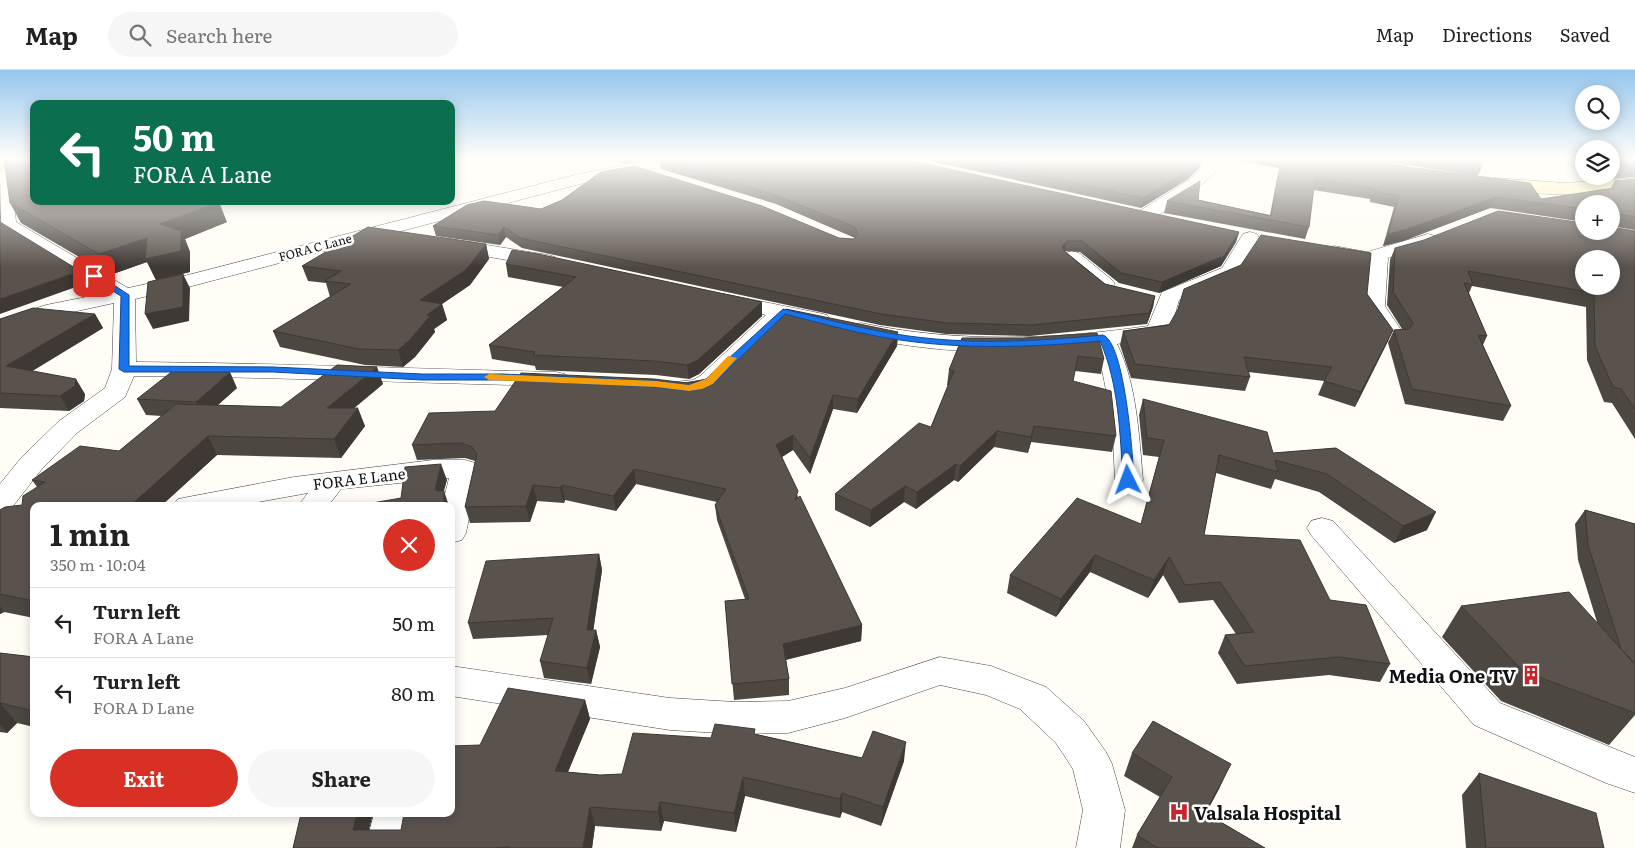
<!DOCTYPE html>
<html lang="en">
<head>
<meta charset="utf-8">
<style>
	:root { --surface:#fff; --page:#f6f6f6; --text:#222; --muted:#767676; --line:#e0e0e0; --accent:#d93025 }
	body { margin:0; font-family:Literata,serif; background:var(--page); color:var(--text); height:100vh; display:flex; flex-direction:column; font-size:19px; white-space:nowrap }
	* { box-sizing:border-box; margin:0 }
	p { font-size:16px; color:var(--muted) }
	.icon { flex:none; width:28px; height:28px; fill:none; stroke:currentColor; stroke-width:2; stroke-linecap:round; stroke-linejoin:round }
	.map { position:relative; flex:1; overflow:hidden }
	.side { position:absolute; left:30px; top:432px; width:425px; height:315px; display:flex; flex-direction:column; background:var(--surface); border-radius:10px; box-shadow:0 2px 12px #0003 }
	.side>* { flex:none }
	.banner { position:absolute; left:30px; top:30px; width:425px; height:105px; border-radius:10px; box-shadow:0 2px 12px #0003; background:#0b6e4f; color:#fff; overflow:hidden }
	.fabs { position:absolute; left:1575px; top:15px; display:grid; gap:10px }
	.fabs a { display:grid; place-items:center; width:45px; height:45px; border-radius:50%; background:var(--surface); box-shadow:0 2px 12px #0003; font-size:25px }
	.pin { position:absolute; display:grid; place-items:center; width:42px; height:42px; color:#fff; margin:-21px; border-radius:10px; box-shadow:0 2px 8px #0006 }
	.me { position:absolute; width:55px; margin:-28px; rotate:357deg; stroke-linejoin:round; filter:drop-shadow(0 0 4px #0008) }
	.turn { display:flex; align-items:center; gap:18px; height:105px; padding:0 20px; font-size:22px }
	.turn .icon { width:65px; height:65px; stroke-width:2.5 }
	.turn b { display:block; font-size:35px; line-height:42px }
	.round { display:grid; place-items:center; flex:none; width:52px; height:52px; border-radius:26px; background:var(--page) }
	.head { display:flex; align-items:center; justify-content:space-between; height:85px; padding:0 20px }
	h1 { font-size:30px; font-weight:700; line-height:38px }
	.button { display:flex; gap:10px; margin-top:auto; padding:10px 20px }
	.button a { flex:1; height:58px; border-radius:30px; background:var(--accent); color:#fff; font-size:20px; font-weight:700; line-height:58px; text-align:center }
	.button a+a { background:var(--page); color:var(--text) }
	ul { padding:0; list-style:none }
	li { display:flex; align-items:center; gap:15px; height:70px; padding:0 20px; border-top:1px solid var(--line) }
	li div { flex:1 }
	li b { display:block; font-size:19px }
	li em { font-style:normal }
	header { display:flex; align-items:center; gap:30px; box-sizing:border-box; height:70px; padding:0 25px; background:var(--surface); border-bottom:1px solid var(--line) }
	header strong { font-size:24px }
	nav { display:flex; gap:28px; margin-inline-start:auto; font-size:18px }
	.search { width:350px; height:45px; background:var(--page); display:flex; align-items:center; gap:12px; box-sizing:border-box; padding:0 18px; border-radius:28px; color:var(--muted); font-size:19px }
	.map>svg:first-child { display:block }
</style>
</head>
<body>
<header>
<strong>Map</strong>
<div class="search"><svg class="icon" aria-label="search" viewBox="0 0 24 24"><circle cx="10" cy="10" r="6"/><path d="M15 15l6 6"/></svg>Search here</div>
<nav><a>Map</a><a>Directions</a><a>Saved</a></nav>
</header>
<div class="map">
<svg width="1635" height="778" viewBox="0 0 1635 778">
	<rect width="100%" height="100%" fill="#fffdf5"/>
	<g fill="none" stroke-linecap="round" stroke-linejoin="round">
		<defs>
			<path id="minor" d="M 0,89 L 7,89 L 11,96 L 16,152 L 128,218 L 184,206 L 579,104 L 658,89 L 688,89 L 685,92 L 580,114 L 192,216 L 135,229 L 136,292 C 276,293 416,299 556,302 L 565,304 L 568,309 L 565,314 L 556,316 C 415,313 274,307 134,306 L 125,327 L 77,363 L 41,400 L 10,440 L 0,442 L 0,414 L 21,388 L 59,351 L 105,318 L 112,299 L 114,233 L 59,245 L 0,264 L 0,250 L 46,235 L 106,223 L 1,158 Z
				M 1211,89 L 1227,89 C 1215,106 1158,155 1138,150 L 1135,146 L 1138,142 L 1189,110 Z
				M 1250,162 L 1257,164 L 1259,168 L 1237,206 L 1179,230 L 1173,251 L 1164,267 L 1117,274 C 1137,314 1139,366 1143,410 L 1139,416 L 1129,419 L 1119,416 L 1115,410 L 1112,350 L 1099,285 L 1096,277 C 1015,286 932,284 853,265 L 850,260 L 853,255 L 861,253 C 957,273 1052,270 1148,256 L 1162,222 L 1222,198 L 1243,164 Z
				M 1428,164 L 1435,166 L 1437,170 L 1435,174 L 1388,188 L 1385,236 L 1405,266 L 1402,271 L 1394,273 L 1386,271 L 1363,236 L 1368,194 L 1327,186 L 1324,182 L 1327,178 L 1334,176 L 1367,182 Z
				M 450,169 L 548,185 L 555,187 L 558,191 L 555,195 L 548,197 L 443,179 L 441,175 L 443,171 Z
				M 1072,181 L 1079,183 L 1112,210 L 1115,214 L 1112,218 C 1094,223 1078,202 1065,191 L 1062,187 L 1065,183 Z
				M 724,224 L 819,243 L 827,245 L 830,250 L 827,255 L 819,257 L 786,250 L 718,316 L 698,324 L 675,322 L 672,317 L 675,312 L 693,310 L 700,306 L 766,245 L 717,234 L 713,230 L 717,226 Z
				M 433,390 L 465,390 L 475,393 L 479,399 L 466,463 L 462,470 L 451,473 L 451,436 L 442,436 L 449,408 L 341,419 L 328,436 L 298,436 L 308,423 L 236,436 L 173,436 L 178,429 L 188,427 L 294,407 Z
				M 1322,448 L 1333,451 L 1500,633 L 1635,687 L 1635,723 L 1606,713 L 1474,655 L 1311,465 L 1307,458 L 1311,451 Z
				M 940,587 L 991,596 L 1046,617 L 1084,651 L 1106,682 L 1112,694 L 1125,740 L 1120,778 L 1076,778 L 1083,740 L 1073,699 L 1056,673 L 1020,639 L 986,625 L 940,615 L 845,648 L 788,663 L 735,664 L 670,660 L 451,626 L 451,596 L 670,628 L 735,632 L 788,631 L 845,618 Z
				M 374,744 L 416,744 L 409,778 L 365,778 Z"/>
			<path id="secondary" d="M 1495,108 L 1565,113 L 1635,108 L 1635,118 C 1588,125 1535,128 1489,116 L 1487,113 Z"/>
			<path id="primary" d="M 14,89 L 34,89 L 34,93 L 0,102 L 0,92 Z"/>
		</defs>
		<use href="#minor" stroke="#444" stroke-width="1"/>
		<use href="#secondary" stroke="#333" stroke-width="1"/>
		<use href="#primary" stroke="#222" stroke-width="1"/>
		<use href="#minor" fill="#fff" fill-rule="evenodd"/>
		<use href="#secondary" fill="#fff6b0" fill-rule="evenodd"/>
		<use href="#primary" fill="#f9d66b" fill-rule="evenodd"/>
	</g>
	<path fill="#4d4742" d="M 607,89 L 650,89 L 623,94 Z
		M 921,89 L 1202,89 L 1200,97 L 1188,109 L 1141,138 Z
		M 1242,89 L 1361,89 L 1541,129 L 1610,119 L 1615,111 L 1635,109 L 1635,160 L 1611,156 L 1611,134 L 1584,134 L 1584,152 L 1490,138 L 1403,171 L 1383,176 L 1394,137 L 1370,132 L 1370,129 L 1313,120 L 1309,157 L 1305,169 L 1164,143 L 1167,131 L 1198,130 L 1270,145 L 1279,98 L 1241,91 Z
		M 1368,89 L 1481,89 L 1483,95 L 1478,106 Z
		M 1611,89 L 1635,89 L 1635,107 L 1609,109 L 1609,106 L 1611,106 Z
		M 660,90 L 1239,162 L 1236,172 L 1221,196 L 1159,223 L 1119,213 L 1080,182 L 1065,181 L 1105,214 L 1155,226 L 1153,237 L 1147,254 L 1030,266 L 946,264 L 880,255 L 522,178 L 506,167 L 500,175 L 436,166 L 433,156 L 541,139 L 839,168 L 854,169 L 855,168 L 776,134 L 661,99 Z
		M 10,133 L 227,152 L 185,169 L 190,182 L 190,202 L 156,210 L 147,192 L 110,205 L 21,153 Z
		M 1635,161 L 1635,369 L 1612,333 L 1604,332 L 1587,290 L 1586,237 L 1472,216 L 1469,223 L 1487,266 L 1483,275 L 1511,336 L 1503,351 L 1405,334 L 1388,273 L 1394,260 L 1402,259 L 1387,235 L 1390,190 L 1395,178 Z
		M 486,174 L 489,189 L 470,215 L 442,234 L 447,250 L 434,259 L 435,262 L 415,287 L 403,297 L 365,295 L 280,277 L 273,261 L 330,227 L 326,213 L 308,211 L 302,196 Z
		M 506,194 L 762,232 L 762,246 L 699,304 L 689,309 L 656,305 L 536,300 L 535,296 L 492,289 L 489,275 L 563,217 L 508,207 Z
		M 1367,224 L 1393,260 L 1387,273 L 1355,337 L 1318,325 L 1324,311 L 1248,302 L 1250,307 L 1245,321 L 1131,308 L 1120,275 L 1123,261 Z
		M 95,244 L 103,258 L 32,301 L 85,324 L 84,331 L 69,341 L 0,338 L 0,249 Z
		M 898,262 L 897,276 L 857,343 L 833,339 L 810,404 L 793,380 L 782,387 L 798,427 L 862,555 L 861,571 L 786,590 L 789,609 L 789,625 L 734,630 L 725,531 L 745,529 L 717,450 L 715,435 L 717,432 L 636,414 L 616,441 L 565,430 L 564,433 L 537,431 L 530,452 L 470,453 L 465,437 L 475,391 L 465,388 L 417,390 L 412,375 L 495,341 L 707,309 Z
		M 962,268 L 1104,289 L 1101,304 L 1075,301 L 1073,311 L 1116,366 L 1112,382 L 1031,372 L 1028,383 L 994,377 L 958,412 L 954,410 L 916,439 L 904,432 L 870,457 L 835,440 L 835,424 L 931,357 L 948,315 L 947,315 L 949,300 Z
		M 383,314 L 354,338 L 365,356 L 341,388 L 217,385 L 161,436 L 34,436 L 34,548 L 4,542 L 0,544 L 0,440 L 22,435 L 37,417 L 32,410 L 119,381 L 162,346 L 146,345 L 137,329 L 237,318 L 218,335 L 281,337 Z
		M 1143,329 L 1273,383 L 1336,378 L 1427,460 L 1394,473 L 1319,422 L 1275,409 L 1271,419 L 1216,403 L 1204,465 L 1330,530 L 1390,594 L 1380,612 L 1329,605 L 1237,614 L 1218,583 L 1225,565 L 1236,564 L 1213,530 L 1179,533 L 1163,505 L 1148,528 L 1090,502 L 1056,547 L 1007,523 L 1010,505 L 1141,454 L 1159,387 L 1143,385 L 1139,345 Z
		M 1585,440 L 1635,454 L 1635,645 L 1609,675 L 1501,631 L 1442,567 L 1461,536 L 1597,552 L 1578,490 L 1575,454 Z
		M 599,484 L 602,500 L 593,560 L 596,560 L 600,577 L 591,614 L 544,608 L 540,591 L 548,565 L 473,569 L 468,553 Z
		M 0,583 L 34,587 L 34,657 L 17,653 L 7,663 L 0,662 Z
		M 585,630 L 590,649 L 568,702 L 600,705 L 622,704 L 711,668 L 755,664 L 862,688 L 904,691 L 881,756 L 842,742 L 840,748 L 745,726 L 736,762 L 664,751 L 661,761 L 595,756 L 592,778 L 293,778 L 301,744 L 373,744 L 368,760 L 401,760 L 480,675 Z
		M 1132,683 L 1220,717 L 1206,743 L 1265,778 L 1132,778 L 1137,765 L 1160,727 L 1124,706 Z
		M 1479,703 L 1604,778 L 1466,778 L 1462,725 Z"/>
	<path fill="#3f3936" d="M 623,89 L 650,89 L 623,94 Z
		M 1202,89 L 1200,97 L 1188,109 L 1141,138 L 1143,128 Z
		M 1496,127 L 1490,138 L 1403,171 L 1383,176 L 1388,164 Z
		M 219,132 L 227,152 L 185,169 L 190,182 L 190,202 L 156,210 L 147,192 L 110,205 L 99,184 L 160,154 Z
		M 504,157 L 506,167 L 500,175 L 498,165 Z
		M 1239,162 L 1236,172 L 1221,196 L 1159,223 L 1162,212 Z
		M 1067,171 L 1065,181 L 1062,177 Z
		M 486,174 L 489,189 L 470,215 L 442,234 L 447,250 L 434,259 L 435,262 L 415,287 L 403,297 L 398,280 L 420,230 Z
		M 80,201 L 87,213 L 0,244 L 0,229 Z
		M 183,204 L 190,218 L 189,251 L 153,259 L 145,244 Z
		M 1155,226 L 1153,237 L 1147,254 L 1149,243 Z
		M 762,232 L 762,246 L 699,304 L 689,309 L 687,295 Z
		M 95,244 L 103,258 L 16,311 L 6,296 Z
		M 1393,260 L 1387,273 L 1355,337 L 1361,322 Z
		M 898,262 L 897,276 L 857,343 L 858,329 Z
		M 377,297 L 383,314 L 334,355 L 327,338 Z
		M 230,302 L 237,318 L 203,348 L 196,332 Z
		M 76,309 L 85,324 L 84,331 L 69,341 L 60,326 Z
		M 833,325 L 833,339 L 810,404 L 810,388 Z
		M 358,338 L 365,356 L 341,388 L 334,369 Z
		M 1034,356 L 1031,372 L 1028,383 L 1031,367 Z
		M 997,361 L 994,377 L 958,412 L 960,396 Z
		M 793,365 L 793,380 L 777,390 L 776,375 Z
		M 208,366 L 217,385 L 161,436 L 130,436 Z
		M 441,394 L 447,410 L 444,421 L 449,436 L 444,436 L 435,419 Z
		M 956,394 L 954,410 L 916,439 L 917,422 Z
		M 634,399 L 636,414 L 616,441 L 613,426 Z
		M 533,415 L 537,431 L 530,452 L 526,436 Z
		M 562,415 L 565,430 L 564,433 L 560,418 Z
		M 905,416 L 904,432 L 870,457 L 871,440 Z
		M 1436,442 L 1427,460 L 1394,473 L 1403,456 Z
		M 599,484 L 602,500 L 591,577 L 587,560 Z
		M 1095,485 L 1090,502 L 1056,547 L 1061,529 Z
		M 1169,487 L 1163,505 L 1148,528 L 1154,510 Z
		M 0,536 L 4,542 L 0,544 Z
		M 862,555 L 861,571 L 784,590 L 783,574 Z
		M 596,560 L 600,577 L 591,614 L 587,598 Z
		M 585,630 L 590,649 L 560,721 L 555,701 Z
		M 0,633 L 17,653 L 7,663 L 0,654 Z
		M 906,672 L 904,691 L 881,756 L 883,737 Z
		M 1231,694 L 1220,717 L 1194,765 L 1205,743 Z
		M 743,707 L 745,726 L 736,762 L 734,743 Z
		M 842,723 L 842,742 L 840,748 L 840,729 Z
		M 660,732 L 664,751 L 661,761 L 658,742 Z
		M 590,737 L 595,756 L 592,778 L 583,778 Z
		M 357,744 L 373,744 L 364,778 L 353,760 Z"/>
	<path fill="#5a524d" stroke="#3f3936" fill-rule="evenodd" d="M 4,89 L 34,89 L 34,131 L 214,131 L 219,132 L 160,154 L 181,161 L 181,181 L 145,189 L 147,168 L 99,184 L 10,133 Z
		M 668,89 L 903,89 L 1239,162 L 1224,186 L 1162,212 L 1121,203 L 1082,171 L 1067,171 L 1062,177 L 1065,182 L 1105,214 L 1155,226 L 1149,243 L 1032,255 L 947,253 L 881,244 L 520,168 L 504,157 L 498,165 L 433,156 L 467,135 L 484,131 L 541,139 L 562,130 L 601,102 L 634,96 L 762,136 L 839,168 L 854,169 L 858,164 L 855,157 L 775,125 L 660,90 Z
		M 962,89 L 1202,89 L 1190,99 L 1143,128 Z
		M 1282,89 L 1361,89 L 1415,98 L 1530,113 L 1541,129 L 1614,118 L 1615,111 L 1635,109 L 1635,147 L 1618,144 L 1616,147 L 1611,147 L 1611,134 L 1584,134 L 1584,139 L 1496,127 L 1408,159 L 1388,164 L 1399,126 L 1375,121 L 1374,118 L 1315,109 L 1309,157 L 1167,131 L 1200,111 L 1198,130 L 1271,146 Z
		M 1442,89 L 1481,89 L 1483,95 Z
		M 1616,89 L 1635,89 L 1635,96 L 1615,98 Z
		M 1498,141 L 1584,153 L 1584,161 L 1611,161 L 1611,157 L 1635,161 L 1635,339 L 1621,319 L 1613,317 L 1595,276 L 1594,223 L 1468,201 L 1473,214 L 1464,213 L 1487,266 L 1478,265 L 1511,336 L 1412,319 L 1394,260 L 1409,259 L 1413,253 L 1393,222 L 1395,178 L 1424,170 ZM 1584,189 L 1611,189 L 1611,216 L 1584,216 Z
		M 0,152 L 80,201 L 0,229 Z
		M 368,157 L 486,174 L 466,200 L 420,230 L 442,234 L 427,245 L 430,246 L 409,271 L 398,280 L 359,279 L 273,261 L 351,214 L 325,211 L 341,201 L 302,196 Z
		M 1261,165 L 1371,183 L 1367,224 L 1393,260 L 1361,322 L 1324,311 L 1332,297 L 1244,287 L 1250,307 L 1135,294 L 1123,261 L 1169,255 L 1178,239 L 1184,219 L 1241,195 Z
		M 512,180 L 538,184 L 762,232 L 698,290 L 687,295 L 654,291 L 533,285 L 535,282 L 489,275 L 576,207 L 506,194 Z
		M 183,204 L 183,237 L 145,244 L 148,212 Z
		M 33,238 L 95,244 L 6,296 L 76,309 L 75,316 L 60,326 L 0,323 L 0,249 Z
		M 786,239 L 898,262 L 858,329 L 833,325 L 810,388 L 793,365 L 776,375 L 798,421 L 795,430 L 800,426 L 862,555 L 783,574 L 789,609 L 732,614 L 725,531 L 749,529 L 715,435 L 726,419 L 634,399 L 613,426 L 562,415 L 560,418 L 533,415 L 526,436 L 465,437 L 477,384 L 472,377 L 461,373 L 412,375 L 429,343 L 495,341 L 521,303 L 654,309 L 687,313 L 707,309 L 718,303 Z
		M 1097,263 L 1104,289 L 1078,286 L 1073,311 L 1111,321 L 1116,366 L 1034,356 L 1031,367 L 997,361 L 960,396 L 956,394 L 917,422 L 905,416 L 871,440 L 835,424 L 919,353 L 931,357 L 954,301 L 949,300 L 962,268 L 1023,268 Z
		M 337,295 L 377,297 L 327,338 L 358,338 L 334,369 L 208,366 L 130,436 L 34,436 L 34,531 L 0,524 L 0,440 L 5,437 L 22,435 L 23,426 L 45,412 L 32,410 L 80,376 L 119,381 L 176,334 L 281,337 Z
		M 174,300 L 230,302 L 196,332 L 137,329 Z
		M 1143,329 L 1267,362 L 1273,383 L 1336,378 L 1436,442 L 1403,456 L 1327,404 L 1275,390 L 1278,402 L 1219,385 L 1204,465 L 1300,470 L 1330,530 L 1366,535 L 1390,594 L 1339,587 L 1245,596 L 1225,565 L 1254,562 L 1220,512 L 1185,515 L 1169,487 L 1154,510 L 1095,485 L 1061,529 L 1010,505 L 1077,428 L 1141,454 L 1164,370 L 1147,368 Z
		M 441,394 L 435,419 L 436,421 L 444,421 L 444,436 L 361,436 L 361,435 L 401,428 L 405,397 Z
		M 1585,440 L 1635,454 L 1635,594 L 1621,579 L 1588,475 Z
		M 599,484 L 587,560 L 596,560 L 587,598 L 540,591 L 553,548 L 468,553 L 486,491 Z
		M 1569,522 L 1635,594 L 1635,643 L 1523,601 L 1461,536 Z
		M 0,583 L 34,587 L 34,641 L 0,633 Z
		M 508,618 L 585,630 L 555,701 L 600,705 L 622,704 L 633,663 L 711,668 L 715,654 L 755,659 L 754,664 L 862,688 L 873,661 L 906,672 L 883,737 L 842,723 L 840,729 L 743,707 L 734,743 L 660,732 L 658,742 L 590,737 L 583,778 L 508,778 L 509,777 L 494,778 L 293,778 L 301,744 L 357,744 L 353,760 L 401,760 L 404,744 L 451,744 L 451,676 L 480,675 Z
		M 1153,651 L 1231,694 L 1205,743 L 1265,778 L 1158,778 L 1137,765 L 1172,707 L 1132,683 Z
		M 1479,703 L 1596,743 L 1604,778 L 1486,778 Z"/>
	<linearGradient id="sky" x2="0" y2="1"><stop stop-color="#95c6ee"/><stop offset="0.45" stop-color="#fffefa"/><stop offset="1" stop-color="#fffefa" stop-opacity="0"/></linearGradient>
	<rect width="1635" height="198" fill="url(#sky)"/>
	<path fill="#1a73e8" stroke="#114b97" d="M 91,204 L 97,204 L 129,225 L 129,296 L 273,297 L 422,304 L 503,304 L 656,311 L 689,315 L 706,309 L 783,239 C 815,246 847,255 879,261 C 953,276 1029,272 1103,265 C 1125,273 1133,387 1134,410 L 1128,414 L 1123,410 C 1120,364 1119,314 1100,271 C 1026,278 954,280 881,267 C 848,261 816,252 785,244 L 713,314 L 702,319 L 689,321 L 656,317 L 503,310 L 422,310 L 273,302 L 124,302 L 119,299 L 121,226 L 91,208 Z"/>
	<path fill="#f59e0b" d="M 728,286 L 737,288 L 713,314 L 702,319 L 689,321 L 656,317 L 489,310 L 484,307 L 489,304 L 656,311 L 689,315 L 706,309 Z"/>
	<defs>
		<symbol id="building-bare" viewBox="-9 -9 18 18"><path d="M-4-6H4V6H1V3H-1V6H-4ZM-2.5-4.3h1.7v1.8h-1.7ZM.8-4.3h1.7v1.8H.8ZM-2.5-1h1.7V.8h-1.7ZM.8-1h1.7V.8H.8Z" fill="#c4262e" stroke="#fff" stroke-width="2.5" paint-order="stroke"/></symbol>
		<symbol id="hospital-bare" viewBox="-9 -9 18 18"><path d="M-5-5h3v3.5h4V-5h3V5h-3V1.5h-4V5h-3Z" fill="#c4262e" stroke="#fff" stroke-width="2.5" paint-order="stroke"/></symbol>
	</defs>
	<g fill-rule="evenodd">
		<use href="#building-bare" x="1517" y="591" width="28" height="28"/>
		<use href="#hospital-bare" x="1165" y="728" width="28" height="28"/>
	</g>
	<g text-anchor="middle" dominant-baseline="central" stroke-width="5" stroke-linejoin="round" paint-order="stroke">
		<g font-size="12" fill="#111" stroke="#fff">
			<text transform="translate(315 177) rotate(-15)">FORA C Lane</text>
		</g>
		<g font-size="15" fill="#111" stroke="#fff">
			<text transform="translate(359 408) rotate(-7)">FORA E Lane</text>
		</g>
		<g font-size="18" font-weight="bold" fill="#111" stroke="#fff" text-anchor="end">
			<text x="1516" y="605">Media One TV</text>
			<text x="1194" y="742" text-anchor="start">Valsala Hospital</text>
		</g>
	</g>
</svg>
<div class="fabs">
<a><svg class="icon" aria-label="search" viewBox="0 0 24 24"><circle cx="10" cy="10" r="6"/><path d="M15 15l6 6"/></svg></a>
<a><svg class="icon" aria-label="layers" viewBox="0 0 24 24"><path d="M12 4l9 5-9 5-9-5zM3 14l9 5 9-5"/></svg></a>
<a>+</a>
<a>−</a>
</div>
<div class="pin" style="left:94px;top:206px;background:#d93025"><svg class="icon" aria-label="arrive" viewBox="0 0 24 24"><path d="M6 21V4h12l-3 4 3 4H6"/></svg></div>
<svg class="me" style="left:1128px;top:410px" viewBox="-20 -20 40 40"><path d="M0-17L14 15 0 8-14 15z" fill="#1a73e8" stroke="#fff" stroke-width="4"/></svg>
<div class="banner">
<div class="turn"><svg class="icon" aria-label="left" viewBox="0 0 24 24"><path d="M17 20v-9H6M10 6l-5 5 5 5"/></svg><div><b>50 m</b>FORA A Lane</div></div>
</div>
<section class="side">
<div class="head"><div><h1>1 min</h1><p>350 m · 10:04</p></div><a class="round" style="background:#d93025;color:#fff"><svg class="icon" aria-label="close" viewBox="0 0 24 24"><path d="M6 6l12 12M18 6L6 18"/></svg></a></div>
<ul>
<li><svg class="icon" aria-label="left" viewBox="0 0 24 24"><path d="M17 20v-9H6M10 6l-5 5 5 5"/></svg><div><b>Turn left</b><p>FORA A Lane</p></div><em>50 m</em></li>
<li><svg class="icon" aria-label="left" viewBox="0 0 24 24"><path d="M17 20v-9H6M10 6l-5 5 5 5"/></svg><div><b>Turn left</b><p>FORA D Lane</p></div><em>80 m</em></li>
</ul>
<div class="button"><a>Exit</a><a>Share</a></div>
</section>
</div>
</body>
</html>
